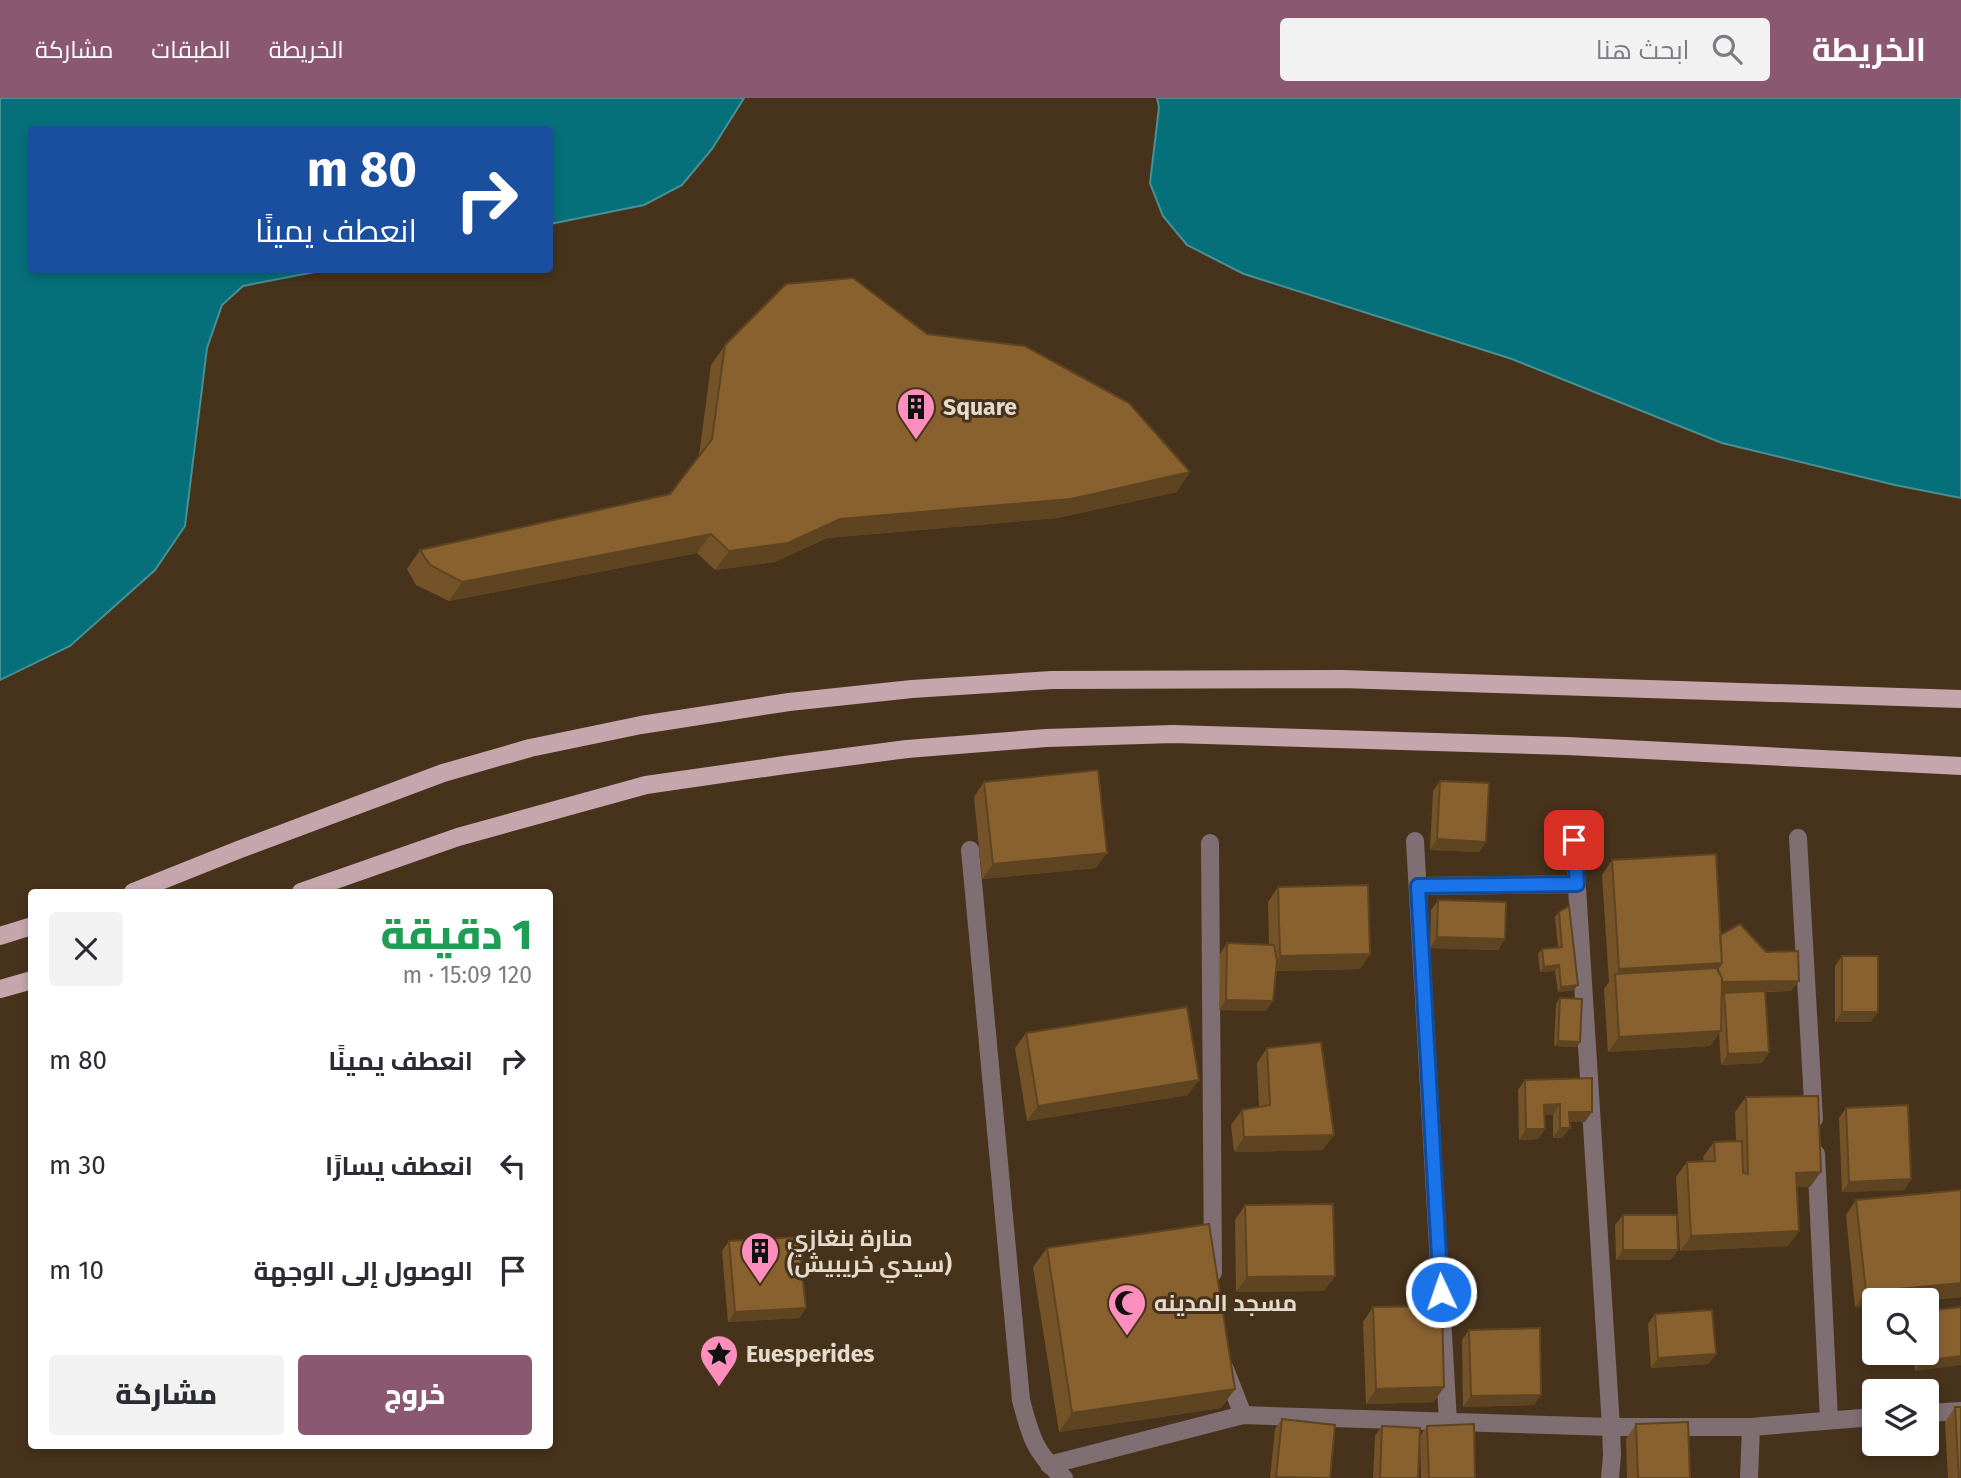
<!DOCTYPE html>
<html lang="ar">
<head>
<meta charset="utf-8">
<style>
	:root { --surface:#fff; --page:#f2f2f3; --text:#2b2b33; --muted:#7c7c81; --accent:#8a5870 }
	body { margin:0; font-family:"Fira Sans",Cairo,sans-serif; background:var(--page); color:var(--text); direction:rtl; height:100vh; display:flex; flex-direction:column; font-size:26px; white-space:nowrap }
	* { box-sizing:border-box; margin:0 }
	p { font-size:23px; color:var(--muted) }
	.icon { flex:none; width:38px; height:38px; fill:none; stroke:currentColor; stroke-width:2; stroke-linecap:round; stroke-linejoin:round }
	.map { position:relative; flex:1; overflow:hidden; direction:ltr }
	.panel { position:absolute; left:28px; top:791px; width:525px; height:560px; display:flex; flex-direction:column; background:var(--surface); border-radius:7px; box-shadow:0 4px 10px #0003; direction:rtl }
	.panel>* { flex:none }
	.banner { position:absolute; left:28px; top:28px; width:525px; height:147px; border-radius:7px; box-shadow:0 4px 10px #0003; direction:rtl; background:#1a4fa0; color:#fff; overflow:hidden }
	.tools { position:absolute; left:1862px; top:1190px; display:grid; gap:14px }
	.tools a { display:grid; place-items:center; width:77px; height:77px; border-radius:7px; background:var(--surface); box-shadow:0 4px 10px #0003; font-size:35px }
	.pin { position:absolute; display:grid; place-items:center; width:60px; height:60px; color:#fff; margin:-30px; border-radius:14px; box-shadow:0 4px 10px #0006 }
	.me { position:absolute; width:77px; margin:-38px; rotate:357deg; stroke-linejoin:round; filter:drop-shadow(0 0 5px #0008) }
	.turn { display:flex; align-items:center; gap:24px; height:147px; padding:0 21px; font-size:32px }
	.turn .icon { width:91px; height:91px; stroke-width:2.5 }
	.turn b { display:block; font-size:49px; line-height:60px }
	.round { display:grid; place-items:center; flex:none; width:74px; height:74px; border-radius:7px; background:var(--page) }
	.summary { display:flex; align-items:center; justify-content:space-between; height:119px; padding:0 21px }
	h1 { font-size:42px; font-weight:800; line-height:52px; color:#1e9e55 }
	.primary-button { display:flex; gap:14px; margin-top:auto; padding:14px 21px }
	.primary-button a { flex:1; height:80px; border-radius:7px; background:var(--accent); color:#fff; font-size:28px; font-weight:800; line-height:80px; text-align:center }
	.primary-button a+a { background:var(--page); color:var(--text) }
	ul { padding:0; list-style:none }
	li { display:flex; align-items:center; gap:21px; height:105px; padding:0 21px }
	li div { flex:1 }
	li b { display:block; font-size:26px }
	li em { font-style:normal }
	header { display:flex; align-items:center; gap:42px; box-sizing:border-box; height:98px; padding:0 35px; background:var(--accent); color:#fff }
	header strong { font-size:33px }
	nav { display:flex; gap:38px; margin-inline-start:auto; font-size:24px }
	.search { width:490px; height:63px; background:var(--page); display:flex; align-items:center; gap:18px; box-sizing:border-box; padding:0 24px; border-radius:7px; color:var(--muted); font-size:26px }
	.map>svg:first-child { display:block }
</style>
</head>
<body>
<header>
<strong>الخريطة</strong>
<div class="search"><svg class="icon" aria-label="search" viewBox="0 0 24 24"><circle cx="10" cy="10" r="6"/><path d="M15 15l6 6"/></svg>ابحث هنا</div>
<nav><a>الخريطة</a><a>الطبقات</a><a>مشاركة</a></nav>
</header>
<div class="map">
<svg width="1961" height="1380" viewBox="0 0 1961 1380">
	<rect width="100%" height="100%" fill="#47331c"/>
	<path fill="#06707a" stroke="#499093" stroke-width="2" d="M 0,0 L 744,0 L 712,51 L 682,87 L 644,107 L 550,126 L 550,32 L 32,32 L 32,172 L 325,172 L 243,188 L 222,207 L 207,250 L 185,428 L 155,472 L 70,548 L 0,582 Z
		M 1157,0 L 1961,0 L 1961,400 L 1895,387 L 1722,345 L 1512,261 L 1244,176 L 1187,147 L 1163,118 L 1150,85 L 1159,9 Z"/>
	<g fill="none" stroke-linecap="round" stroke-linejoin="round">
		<path stroke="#7f6f73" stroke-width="18" d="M 1798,740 L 1814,1021
			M 1574,742 L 1611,1329 L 1612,1357 L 1610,1380
			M 1415,743 L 1448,1324
			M 1210,745 L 1213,1175
			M 970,752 L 1021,1302 C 1030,1337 1035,1356 1064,1380
			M 1418,788 L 1577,786
			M 1816,1056 L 1829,1322
			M 1225,1271 L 1243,1317
			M 1927,1315 L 1961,1313
			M 1049,1367 L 1243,1317 L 1611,1329 L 1751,1329 L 1874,1319
			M 1749,1380 L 1751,1329"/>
		<path stroke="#c6a6ad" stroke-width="18" d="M 133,794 L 238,752 L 443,675 L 530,650 L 641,627 L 789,604 L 912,591 L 1052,582 L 1342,581 L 1961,601
			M 301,794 L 458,739 L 646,687 L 785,667 L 907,651 L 1046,640 L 1173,636 L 1567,648 L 1961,668
			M 0,838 L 32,828
			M 0,891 L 32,882"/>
	</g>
	<path fill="#755328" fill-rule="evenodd" d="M 927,236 L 1177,394 L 1057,420 L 827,440 L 775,464 L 715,472 L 697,455 L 449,503 L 416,487 L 407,471 L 420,452 L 670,396 L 699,358 L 711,267 L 725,247 Z
		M 1440,683 L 1486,744 L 1479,754 L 1430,752 L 1433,693 Z
		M 984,684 L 1096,770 L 982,781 L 974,699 Z
		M 1612,762 L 1720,837 L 1791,893 L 1765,894 L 1769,954 L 1762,965 L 1721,967 L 1719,935 L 1710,948 L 1608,954 L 1604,891 L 1609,884 L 1602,777 ZM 1721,894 L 1758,894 L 1724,895 L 1721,900 Z
		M 1278,789 L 1370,856 L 1360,871 L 1276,873 L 1266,913 L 1219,912 L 1220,856 L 1227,845 L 1269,847 L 1268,804 Z
		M 1438,802 L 1505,841 L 1498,852 L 1430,850 L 1431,812 Z
		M 1559,814 L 1574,892 L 1558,894 L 1555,873 L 1540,874 L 1538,856 L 1542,851 L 1558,849 L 1555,819 Z
		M 1842,858 L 1871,924 L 1835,924 L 1835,868 Z
		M 1560,900 L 1580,944 L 1577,949 L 1554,948 L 1556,906 Z
		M 1026,935 L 1188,997 L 1027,1023 L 1015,950 Z
		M 1267,950 L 1323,1052 L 1234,1054 L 1231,1027 L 1242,1012 L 1259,1009 L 1257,965 Z
		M 1525,982 L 1585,1024 L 1569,1024 L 1562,1040 L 1553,1040 L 1553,1017 L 1544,1017 L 1545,1031 L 1538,1041 L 1519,1042 L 1518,992 Z
		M 1746,999 L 1810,1089 L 1796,1089 L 1788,1148 L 1680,1153 L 1676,1079 L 1687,1064 L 1704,1063 L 1703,1059 L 1714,1044 L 1736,1043 L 1735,1014 Z
		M 1846,1010 L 1911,1081 L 1904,1092 L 1842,1094 L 1839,1020 Z
		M 1961,1092 L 1961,1199 L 1855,1209 L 1846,1117 L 1856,1102 Z
		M 1245,1107 L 1335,1178 L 1324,1193 L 1236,1194 L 1235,1122 Z
		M 1623,1117 L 1678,1152 L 1670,1162 L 1616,1162 L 1615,1127 Z
		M 729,1143 L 806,1210 L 799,1220 L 728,1224 L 722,1153 Z
		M 1047,1150 L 1235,1291 L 1221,1310 L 1059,1334 L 1033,1169 Z
		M 1373,1209 L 1444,1289 L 1434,1304 L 1366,1306 L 1363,1224 Z
		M 1961,1209 L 1915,1273 L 1913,1255 L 1927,1255 Z
		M 1655,1216 L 1716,1256 L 1708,1266 L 1651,1270 L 1648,1226 Z
		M 1469,1232 L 1541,1297 L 1534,1307 L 1463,1309 L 1462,1242 Z
		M 1955,1309 L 1961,1380 L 1948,1380 L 1945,1324 Z
		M 1282,1321 L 1330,1380 L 1270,1380 L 1275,1331 Z
		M 1636,1326 L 1690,1380 L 1627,1380 L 1626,1341 Z
		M 1382,1328 L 1420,1338 L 1427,1328 L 1475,1380 L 1421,1380 L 1420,1340 L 1418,1380 L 1373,1380 L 1375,1338 Z"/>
	<path fill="#5f4421" d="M 1190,374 L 1177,394 L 1057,420 L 827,440 L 775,464 L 715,472 L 729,453 L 840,421 Z
		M 711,436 L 697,455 L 449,503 L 462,484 Z
		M 1437,741 L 1486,744 L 1479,754 L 1430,752 Z
		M 1107,755 L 1096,770 L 982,781 L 993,766 Z
		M 1437,839 L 1505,841 L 1498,852 L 1430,850 Z
		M 1370,856 L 1360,871 L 1270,873 L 1280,858 Z
		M 1722,865 L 1711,880 L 1615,878 L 1619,871 Z
		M 1559,867 L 1555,873 L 1540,874 L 1544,869 Z
		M 1799,883 L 1791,893 L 1711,894 L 1719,884 Z
		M 1578,887 L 1574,892 L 1558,894 L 1561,889 Z
		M 1226,902 L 1273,903 L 1266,913 L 1219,912 Z
		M 1842,914 L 1878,914 L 1871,924 L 1835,924 Z
		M 1721,933 L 1710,948 L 1608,954 L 1619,939 Z
		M 1558,943 L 1580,944 L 1577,949 L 1554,948 Z
		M 1769,954 L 1762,965 L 1721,967 L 1728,956 Z
		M 1199,982 L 1188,997 L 1027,1023 L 1038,1008 Z
		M 1560,1006 L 1553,1017 L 1537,1017 L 1544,1007 Z
		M 1569,1014 L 1592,1014 L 1585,1024 L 1562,1024 Z
		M 1560,1030 L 1570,1030 L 1562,1040 L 1553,1040 Z
		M 1526,1031 L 1545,1031 L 1538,1041 L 1519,1042 Z
		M 1334,1037 L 1323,1052 L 1234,1054 L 1244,1039 Z
		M 1821,1074 L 1810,1089 L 1785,1090 L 1796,1075 Z
		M 1911,1081 L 1904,1092 L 1842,1094 L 1849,1084 Z
		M 1799,1133 L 1788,1148 L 1680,1153 L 1691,1138 Z
		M 1623,1152 L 1678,1152 L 1670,1162 L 1616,1162 Z
		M 1335,1178 L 1324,1193 L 1236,1194 L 1247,1179 Z
		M 1961,1185 L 1961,1199 L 1927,1203 L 1874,1202 L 1874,1208 L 1855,1209 L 1866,1194 Z
		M 806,1210 L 799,1220 L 728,1224 L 735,1214 Z
		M 1716,1256 L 1708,1266 L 1651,1270 L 1658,1260 Z
		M 1961,1258 L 1961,1267 L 1915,1273 L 1922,1263 Z
		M 1444,1289 L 1434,1304 L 1366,1306 L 1376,1291 Z
		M 1235,1291 L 1221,1310 L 1059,1334 L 1072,1315 Z
		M 1541,1297 L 1534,1307 L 1463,1309 L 1471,1298 Z"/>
	<path fill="#88612f" stroke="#5f4421" stroke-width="2" d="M 853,180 L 927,236 L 1025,248 L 1129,305 L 1190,374 L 1071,401 L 840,421 L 788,445 L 729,453 L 711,436 L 462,484 L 430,467 L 420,452 L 670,396 L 712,341 L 725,247 L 786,186 Z
		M 1098,672 L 1107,755 L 993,766 L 984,684 Z
		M 1440,683 L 1489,685 L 1486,744 L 1437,741 Z
		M 1716,756 L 1722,865 L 1619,871 L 1612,762 Z
		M 1368,787 L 1370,856 L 1280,858 L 1278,789 Z
		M 1438,802 L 1506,804 L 1505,841 L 1437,839 Z
		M 1569,808 L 1578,887 L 1561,889 L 1559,867 L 1544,869 L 1542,851 L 1562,849 L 1559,814 Z
		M 1740,826 L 1766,854 L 1798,853 L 1799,883 L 1722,884 L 1722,880 L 1718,873 L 1718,870 L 1722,865 L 1720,837 Z
		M 1227,845 L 1274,847 L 1277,863 L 1273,903 L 1226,902 Z
		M 1842,858 L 1878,858 L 1878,914 L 1842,914 Z
		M 1717,870 L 1722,880 L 1721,933 L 1619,939 L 1615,876 Z
		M 1765,893 L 1769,954 L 1728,956 L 1724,895 Z
		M 1560,900 L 1582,901 L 1580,944 L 1558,943 Z
		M 1187,909 L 1199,982 L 1038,1008 L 1026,935 Z
		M 1321,944 L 1334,1037 L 1244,1039 L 1242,1012 L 1270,1007 L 1267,950 Z
		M 1592,980 L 1592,1014 L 1569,1014 L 1570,1030 L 1560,1030 L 1560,1006 L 1544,1007 L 1545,1031 L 1526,1031 L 1525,982 Z
		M 1818,998 L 1821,1074 L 1796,1075 L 1799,1133 L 1691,1138 L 1687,1064 L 1715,1063 L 1714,1044 L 1742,1043 L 1743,1075 L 1748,1076 L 1746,999 Z
		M 1908,1007 L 1911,1081 L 1849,1084 L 1846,1010 Z
		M 1961,1092 L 1961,1185 L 1866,1194 L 1856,1102 Z
		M 1333,1106 L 1335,1178 L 1247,1179 L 1245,1107 Z
		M 1623,1117 L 1677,1117 L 1678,1152 L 1623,1152 Z
		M 1209,1126 L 1235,1291 L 1072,1315 L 1047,1150 Z
		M 798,1139 L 806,1210 L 735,1214 L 729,1143 Z
		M 1442,1208 L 1444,1289 L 1376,1291 L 1373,1209 Z
		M 1961,1209 L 1961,1258 L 1922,1263 L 1921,1255 L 1927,1255 L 1927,1213 Z
		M 1712,1212 L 1716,1256 L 1658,1260 L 1655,1216 Z
		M 1540,1230 L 1541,1297 L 1471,1298 L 1469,1232 Z
		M 1955,1309 L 1961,1309 L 1961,1380 L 1959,1380 Z
		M 1282,1321 L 1335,1327 L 1330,1380 L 1276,1379 Z
		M 1688,1324 L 1690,1380 L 1638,1380 L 1636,1326 Z
		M 1474,1326 L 1475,1380 L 1429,1380 L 1427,1328 Z
		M 1382,1328 L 1420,1330 L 1418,1380 L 1380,1380 Z"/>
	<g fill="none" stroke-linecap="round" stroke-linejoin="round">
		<defs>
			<path id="route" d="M 1441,1194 L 1418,788 L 1577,786 L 1574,742"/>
		</defs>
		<use href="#route" stroke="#114b97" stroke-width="18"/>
		<use href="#route" stroke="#1a73e8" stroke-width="12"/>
	</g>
	<defs>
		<symbol id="building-pin" viewBox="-11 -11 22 30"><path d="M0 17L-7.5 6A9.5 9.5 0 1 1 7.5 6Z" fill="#fe8ebb" stroke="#47331c"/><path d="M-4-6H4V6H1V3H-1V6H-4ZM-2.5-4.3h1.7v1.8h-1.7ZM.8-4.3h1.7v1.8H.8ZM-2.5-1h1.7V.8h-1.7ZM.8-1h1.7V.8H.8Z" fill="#111"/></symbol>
		<symbol id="mosque-pin" viewBox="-11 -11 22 30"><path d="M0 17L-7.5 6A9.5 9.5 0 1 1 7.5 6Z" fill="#fe8ebb" stroke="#47331c"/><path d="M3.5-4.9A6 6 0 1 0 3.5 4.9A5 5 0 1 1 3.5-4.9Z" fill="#111"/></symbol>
		<symbol id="sight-pin" viewBox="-11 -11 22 30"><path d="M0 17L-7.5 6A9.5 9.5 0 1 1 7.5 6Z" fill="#fe8ebb" stroke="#47331c"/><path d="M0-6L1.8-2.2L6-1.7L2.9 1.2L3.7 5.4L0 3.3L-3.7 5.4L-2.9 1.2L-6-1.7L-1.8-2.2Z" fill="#111"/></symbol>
	</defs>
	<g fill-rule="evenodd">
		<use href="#building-pin" x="894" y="287" width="44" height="60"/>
		<use href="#building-pin" x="738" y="1131" width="44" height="60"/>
		<use href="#mosque-pin" x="1105" y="1183" width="44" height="60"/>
		<use href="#sight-pin" x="697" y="1234" width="44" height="60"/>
	</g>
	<g text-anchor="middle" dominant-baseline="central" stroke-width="6" stroke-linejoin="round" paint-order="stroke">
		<g font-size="23" font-weight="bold" fill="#e6dacc" stroke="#47331c" text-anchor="start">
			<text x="943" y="309">Square</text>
			<text x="787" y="1140">منارة بنغازي<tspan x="787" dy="26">(سيدي خريبيش)</tspan></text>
			<text x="1154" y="1205">مسجد المدينه</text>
			<text x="746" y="1256">Euesperides</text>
		</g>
	</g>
</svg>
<div class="tools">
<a><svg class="icon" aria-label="search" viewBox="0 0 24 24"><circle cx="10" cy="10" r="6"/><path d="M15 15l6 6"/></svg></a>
<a><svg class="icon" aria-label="layers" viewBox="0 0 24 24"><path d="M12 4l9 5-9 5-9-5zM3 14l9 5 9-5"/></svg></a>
</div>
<div class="pin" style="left:1574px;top:742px;background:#d93025"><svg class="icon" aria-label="arrive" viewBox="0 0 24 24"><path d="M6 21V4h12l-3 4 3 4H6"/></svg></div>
<svg class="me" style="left:1441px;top:1194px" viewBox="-20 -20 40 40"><circle r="17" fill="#1a73e8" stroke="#fff" stroke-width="3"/><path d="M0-11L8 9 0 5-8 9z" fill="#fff"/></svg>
<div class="banner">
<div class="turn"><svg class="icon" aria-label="right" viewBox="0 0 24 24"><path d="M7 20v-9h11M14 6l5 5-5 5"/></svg><div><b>80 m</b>انعطف يمينًا</div></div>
</div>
<section class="panel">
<div class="summary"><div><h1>1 دقيقة</h1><p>120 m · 15:09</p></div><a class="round"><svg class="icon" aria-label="close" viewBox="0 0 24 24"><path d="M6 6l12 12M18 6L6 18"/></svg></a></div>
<ul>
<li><svg class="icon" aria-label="right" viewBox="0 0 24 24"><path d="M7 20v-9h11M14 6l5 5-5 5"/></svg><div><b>انعطف يمينًا</b></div><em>80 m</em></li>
<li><svg class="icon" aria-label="left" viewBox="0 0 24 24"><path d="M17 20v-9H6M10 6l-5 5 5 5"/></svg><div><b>انعطف يسارًا</b></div><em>30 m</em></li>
<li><svg class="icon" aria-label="arrive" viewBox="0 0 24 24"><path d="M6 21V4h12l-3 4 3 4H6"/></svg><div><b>الوصول إلى الوجهة</b></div><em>10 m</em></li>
</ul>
<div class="primary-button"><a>خروج</a><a>مشاركة</a></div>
</section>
</div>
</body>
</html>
